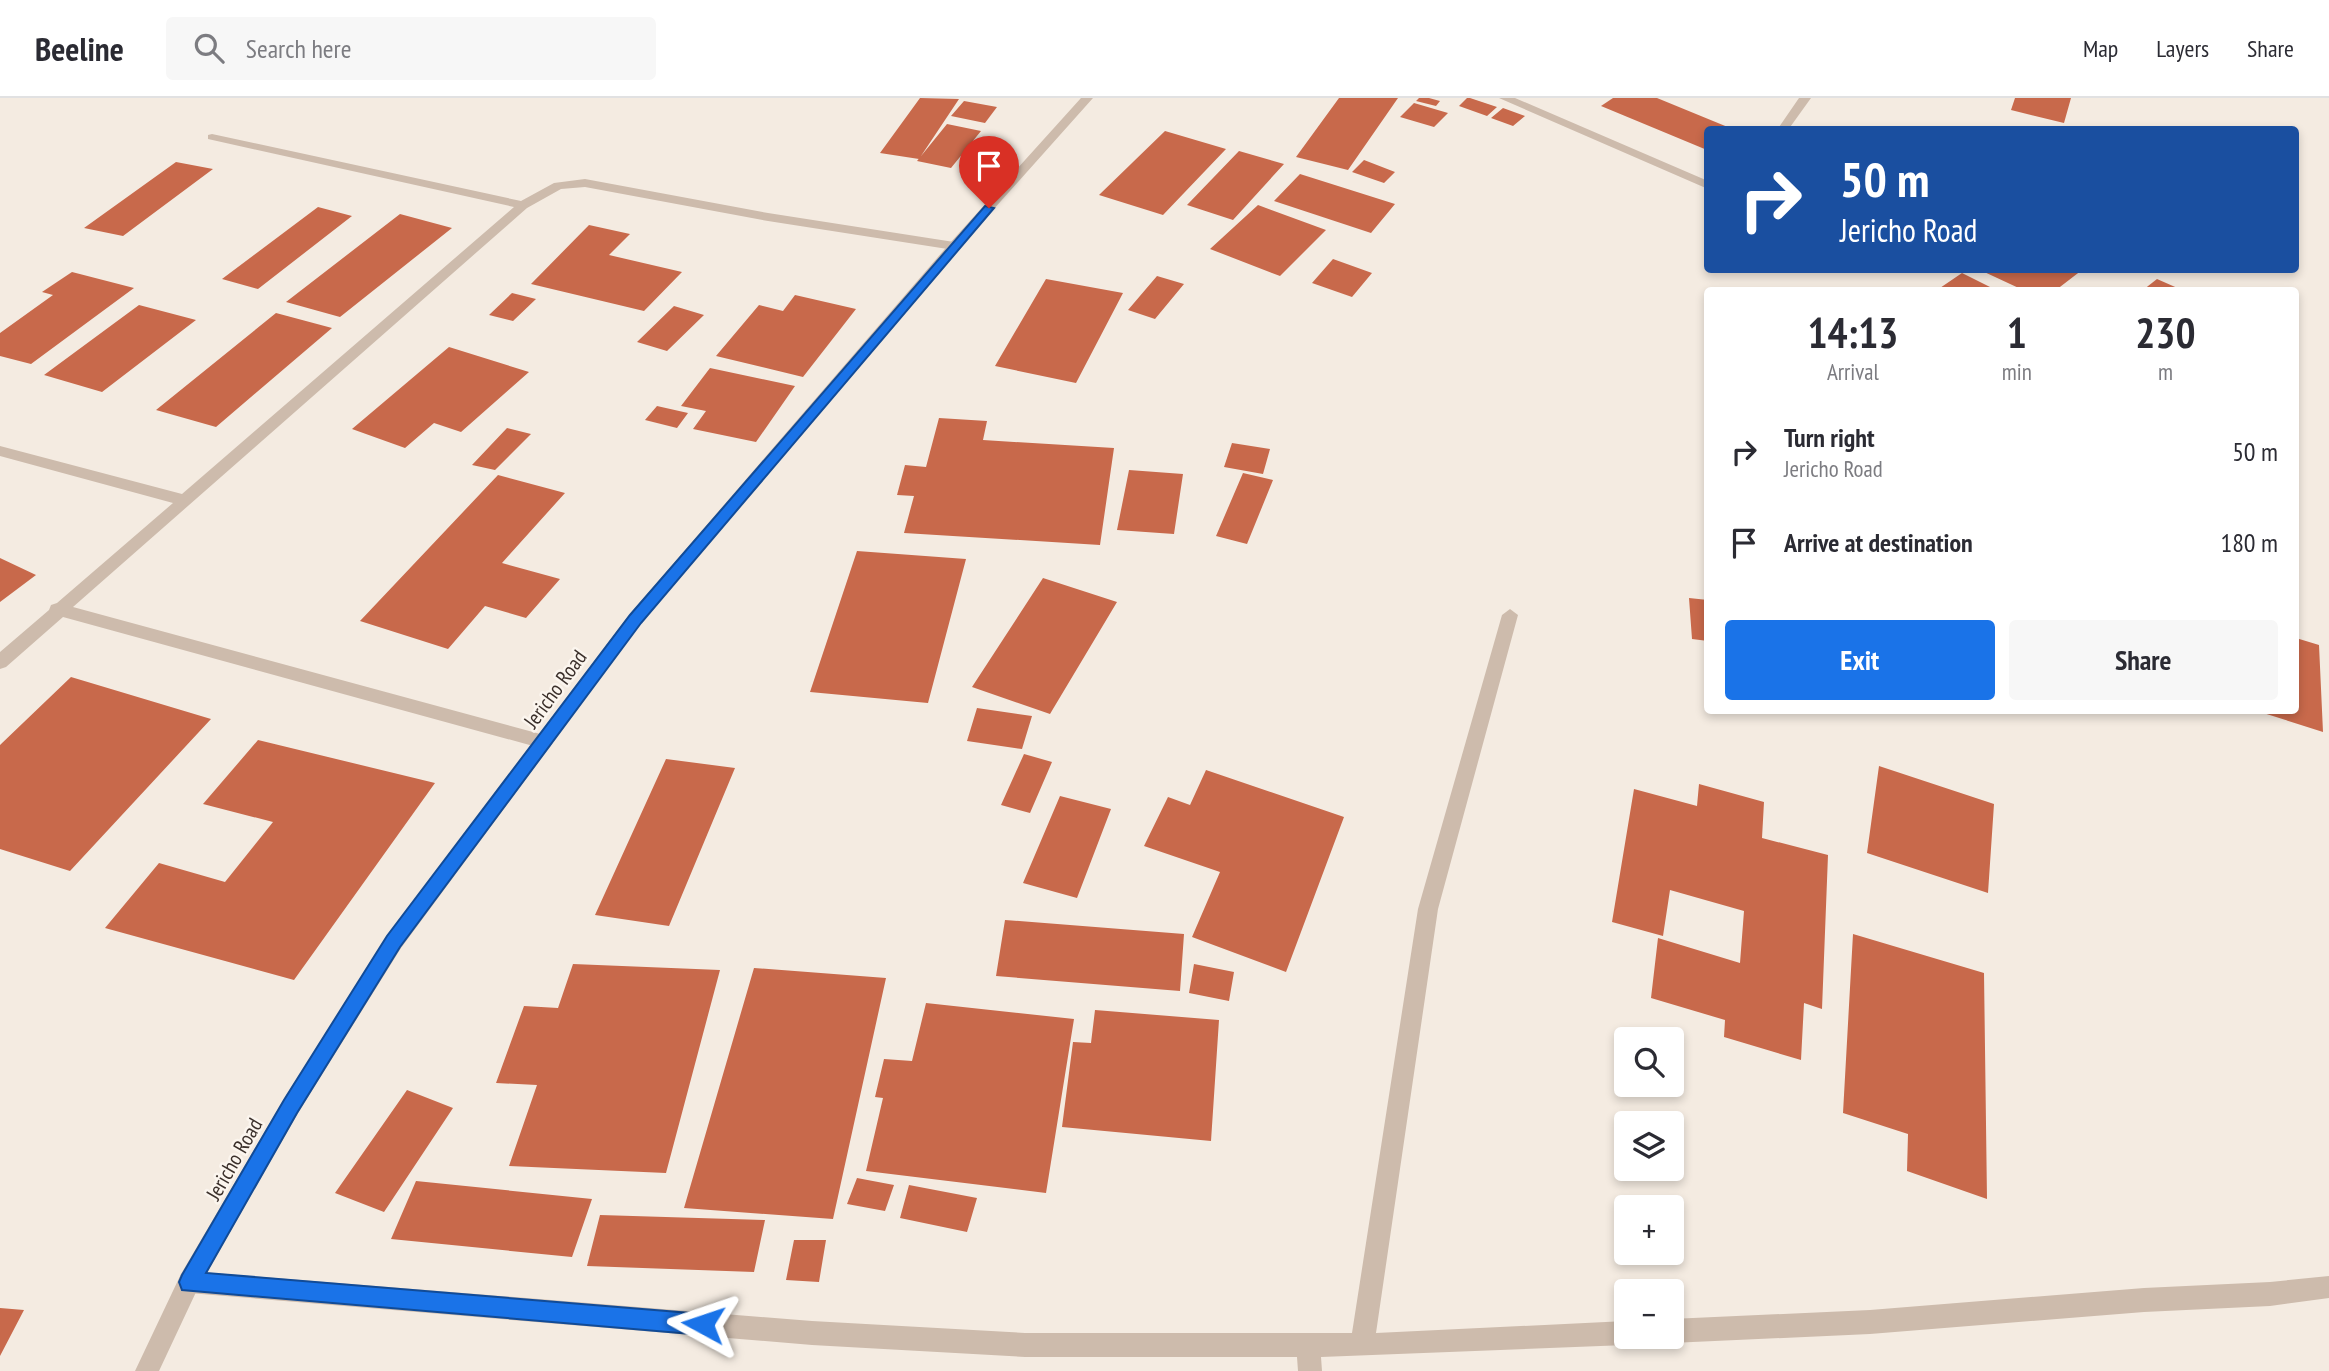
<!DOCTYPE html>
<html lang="en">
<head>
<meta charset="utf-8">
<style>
	:root { --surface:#fff; --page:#f7f7f7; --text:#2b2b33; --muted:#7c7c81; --line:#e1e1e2; --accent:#1a73e8 }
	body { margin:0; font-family:"PT Sans Narrow",sans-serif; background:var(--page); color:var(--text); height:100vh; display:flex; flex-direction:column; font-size:26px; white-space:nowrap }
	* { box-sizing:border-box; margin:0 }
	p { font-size:23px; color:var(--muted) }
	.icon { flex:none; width:38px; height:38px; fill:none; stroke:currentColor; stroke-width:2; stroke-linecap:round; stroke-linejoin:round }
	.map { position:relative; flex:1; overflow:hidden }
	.sheet { position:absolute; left:1704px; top:189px; width:595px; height:427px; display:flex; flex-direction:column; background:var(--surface); border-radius:7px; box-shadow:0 4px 10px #0003 }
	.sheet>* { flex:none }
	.top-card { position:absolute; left:1704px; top:28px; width:595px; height:147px; border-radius:7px; box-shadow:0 4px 10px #0003; background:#1a4fa0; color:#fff; overflow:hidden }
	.tools { position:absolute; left:1614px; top:929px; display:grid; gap:14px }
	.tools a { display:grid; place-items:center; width:70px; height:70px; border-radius:7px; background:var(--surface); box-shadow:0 4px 10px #0003; font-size:35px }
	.pin { position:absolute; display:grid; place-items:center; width:60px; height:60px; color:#fff; margin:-72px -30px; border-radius:50% 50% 50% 0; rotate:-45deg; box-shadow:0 0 7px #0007 }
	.pin .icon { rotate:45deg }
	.me { position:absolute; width:77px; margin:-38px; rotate:275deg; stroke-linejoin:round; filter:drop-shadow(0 0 5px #0008) }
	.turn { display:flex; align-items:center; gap:24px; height:147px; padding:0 21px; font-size:32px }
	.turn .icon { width:91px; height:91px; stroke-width:2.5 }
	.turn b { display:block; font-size:49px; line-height:60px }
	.eta { display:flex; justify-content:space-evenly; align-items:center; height:119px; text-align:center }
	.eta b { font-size:42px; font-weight:800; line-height:49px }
	.cta { display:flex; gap:14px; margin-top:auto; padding:14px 21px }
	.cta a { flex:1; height:80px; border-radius:7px; background:var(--accent); color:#fff; font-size:28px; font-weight:800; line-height:80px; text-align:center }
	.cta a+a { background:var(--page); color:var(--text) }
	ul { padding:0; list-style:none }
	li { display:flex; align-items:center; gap:21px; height:91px; padding:0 21px }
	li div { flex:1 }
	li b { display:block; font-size:26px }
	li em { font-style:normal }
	header { display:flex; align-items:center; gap:42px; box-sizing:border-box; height:98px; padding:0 35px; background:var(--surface); border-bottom:2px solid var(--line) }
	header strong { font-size:33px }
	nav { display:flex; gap:38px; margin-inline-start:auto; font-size:24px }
	.search { width:490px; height:63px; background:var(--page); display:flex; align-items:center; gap:18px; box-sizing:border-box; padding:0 24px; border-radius:7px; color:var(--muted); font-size:26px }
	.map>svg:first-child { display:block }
</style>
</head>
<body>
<header>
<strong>Beeline</strong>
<div class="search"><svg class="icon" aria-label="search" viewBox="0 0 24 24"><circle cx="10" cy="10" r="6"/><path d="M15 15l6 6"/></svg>Search here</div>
<nav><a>Map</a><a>Layers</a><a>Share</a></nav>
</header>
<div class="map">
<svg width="2329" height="1273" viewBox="0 0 2329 1273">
	<rect width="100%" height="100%" fill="#f4ebe1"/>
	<path fill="#c8694b" d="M 920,0 L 959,1 L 919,61 L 880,55 Z
		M 1339,0 L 1398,0 L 1348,72 L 1296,59 Z
		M 1419,0 L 1429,0 L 1440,3 L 1436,8 L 1416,3 Z
		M 1467,0 L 1470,0 L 1497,9 L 1487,18 L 1459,8 Z
		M 1613,0 L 1657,0 L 1735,32 L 1708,32 L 1707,52 L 1601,8 Z
		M 2015,0 L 2071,0 L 2064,25 L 2011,12 Z
		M 964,3 L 997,9 L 985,25 L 951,18 Z
		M 1414,5 L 1448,15 L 1434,29 L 1400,19 Z
		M 1503,10 L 1525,18 L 1513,28 L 1491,20 Z
		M 947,26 L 981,33 L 951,70 L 917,63 Z
		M 1165,33 L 1226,51 L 1163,117 L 1099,97 Z
		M 1239,53 L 1284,66 L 1233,122 L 1187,107 Z
		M 1364,62 L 1395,74 L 1384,85 L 1352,74 Z
		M 176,64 L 213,71 L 123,138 L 84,130 Z
		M 1300,76 L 1395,106 L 1371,135 L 1274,103 Z
		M 1258,107 L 1326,132 L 1280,178 L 1210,151 Z
		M 318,109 L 352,118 L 258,191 L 222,181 Z
		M 400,116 L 452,130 L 340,219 L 286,204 Z
		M 589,127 L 630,136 L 609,157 L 682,174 L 644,213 L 531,186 Z
		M 1333,161 L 1372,175 L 1352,199 L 1312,185 Z
		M 1980,172 L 2082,172 L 2056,192 L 2023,192 Z
		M 72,174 L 134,190 L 31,266 L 0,258 L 0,235 L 53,197 L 42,194 Z
		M 1962,175 L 1996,192 L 1937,192 Z
		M 1157,178 L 1184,186 L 1155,221 L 1128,212 Z
		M 1046,181 L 1123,195 L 1076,285 L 995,268 Z
		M 2157,181 L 2182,192 L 2143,192 Z
		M 512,195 L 536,201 L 513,223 L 489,217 Z
		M 795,197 L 856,211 L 803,279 L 716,258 L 759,207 L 783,213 Z
		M 139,207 L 196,222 L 102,294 L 44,277 Z
		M 674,208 L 704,217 L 667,253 L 637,244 Z
		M 276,215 L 332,230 L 216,329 L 156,312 Z
		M 449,249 L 529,274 L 461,334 L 434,325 L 405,350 L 352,331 Z
		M 710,270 L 795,288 L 756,344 L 693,331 L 706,313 L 681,308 Z
		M 657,308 L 688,315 L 677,330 L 645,322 Z
		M 939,320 L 987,323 L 983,342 L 1114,350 L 1100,447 L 904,435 L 914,398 L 897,397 L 905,367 L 926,369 Z
		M 507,330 L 531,336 L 495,372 L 472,367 Z
		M 1232,345 L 1270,351 L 1263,376 L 1224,369 Z
		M 1129,372 L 1183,376 L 1174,436 L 1117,432 Z
		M 1243,375 L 1273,382 L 1247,446 L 1216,438 Z
		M 498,377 L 565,395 L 502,465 L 560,481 L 526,520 L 485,508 L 448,551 L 360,523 Z
		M 857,453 L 966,461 L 928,605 L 810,594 Z
		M 0,460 L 36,477 L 0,504 Z
		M 1043,480 L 1117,504 L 1050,616 L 972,589 Z
		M 1689,500 L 1708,502 L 1708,543 L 1692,541 Z
		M 2296,540 L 2319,547 L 2323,634 L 2257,613 L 2296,612 Z
		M 71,579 L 211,621 L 70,773 L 0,751 L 0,647 Z
		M 977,610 L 1032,618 L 1022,651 L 967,643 Z
		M 258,642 L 435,685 L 294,882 L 105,830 L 159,765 L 225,784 L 273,724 L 203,706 Z
		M 1024,656 L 1052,664 L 1030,715 L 1001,707 Z
		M 666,661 L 735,670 L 669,828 L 595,817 Z
		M 1879,668 L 1994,706 L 1988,795 L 1867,755 Z
		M 1206,672 L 1344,719 L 1286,874 L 1192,839 L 1220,774 L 1144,748 L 1168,699 L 1190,707 Z
		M 1699,686 L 1764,704 L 1762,740 L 1828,757 L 1822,911 L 1804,905 L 1801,962 L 1724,939 L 1725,922 L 1651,900 L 1658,840 L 1740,865 L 1744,813 L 1670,792 L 1663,838 L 1612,824 L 1634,691 L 1697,708 Z
		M 1060,698 L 1111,711 L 1077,800 L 1023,785 Z
		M 1005,822 L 1184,836 L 1180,893 L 996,878 Z
		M 1853,836 L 1984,875 L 1987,1101 L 1907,1073 L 1908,1036 L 1843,1015 Z
		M 573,866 L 720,872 L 666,1075 L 509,1068 L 537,987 L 496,985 L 524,908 L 558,910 Z
		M 1194,866 L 1234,874 L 1229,903 L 1189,895 Z
		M 754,870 L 886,880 L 833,1121 L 684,1110 Z
		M 926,905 L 1074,921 L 1046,1095 L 866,1073 L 883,1000 L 875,999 L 884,961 L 912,963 Z
		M 1095,912 L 1219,922 L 1211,1043 L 1062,1029 L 1073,944 L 1091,945 Z
		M 407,992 L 453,1010 L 384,1114 L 335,1095 Z
		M 857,1080 L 894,1087 L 885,1113 L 847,1106 Z
		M 416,1083 L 592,1101 L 572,1159 L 391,1141 Z
		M 909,1087 L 977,1100 L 967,1134 L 900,1120 Z
		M 600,1117 L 765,1122 L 754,1174 L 587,1168 Z
		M 794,1142 L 826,1142 L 819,1184 L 786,1182 Z
		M 0,1210 L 24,1212 L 0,1258 Z"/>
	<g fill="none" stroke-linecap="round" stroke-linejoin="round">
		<path fill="#cdbbac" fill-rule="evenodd" d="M 1499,0 L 1515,0 L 1708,83 L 1708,91 Z
			M 1799,0 L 1811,0 L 1788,32 L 1777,32 Z
			M 212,36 L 521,103 L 554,85 L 585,81 L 768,115 L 954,144 L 960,148 L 954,152 L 768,123 L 585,89 L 561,91 L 527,110 L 73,509 L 544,637 L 550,639 L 553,644 L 550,649 L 544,651 L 63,519 L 6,569 L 0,571 L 0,554 L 49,512 L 51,507 L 57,505 L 173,405 L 0,358 L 0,348 L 182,396 L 514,109 L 208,41 L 208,37 Z
			M 1510,511 L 1518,517 L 1438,811 L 1376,1235 L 1626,1223 L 1626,1239 L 1636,1239 L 1634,1243 L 1626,1247 L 1321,1259 L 1322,1273 L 1298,1273 L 1297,1259 L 1025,1259 L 812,1247 L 189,1195 L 181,1192 L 178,1184 L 181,1176 L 189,1173 L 812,1223 L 1025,1235 L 1352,1235 L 1418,811 L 1502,517 Z
			M 2329,1178 L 2329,1200 L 2270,1208 L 2144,1214 L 1870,1236 L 1671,1245 L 1662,1239 L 1671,1239 L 1671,1221 L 1870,1212 L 2144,1190 L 2270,1184 Z"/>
		<path fill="#cdbbac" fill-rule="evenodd" d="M 1081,0 L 1093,0 L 958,151 L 641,525 L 401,850 L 298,1015 L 197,1192 L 159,1273 L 135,1273 L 181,1176 L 284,1001 L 387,838 L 629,517 L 950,145 Z"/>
	</g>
	<path fill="#1a73e8" stroke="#114b97" stroke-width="2" d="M 985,108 L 994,110 L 641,525 L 400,849 L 297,1015 L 206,1175 L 703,1216 L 711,1219 L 714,1226 L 711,1234 L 703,1237 L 182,1192 L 179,1184 L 182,1177 L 284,1002 L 387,838 L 630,517 Z"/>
	<g text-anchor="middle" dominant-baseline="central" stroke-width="5" stroke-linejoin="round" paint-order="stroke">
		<g font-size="21" fill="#3b302b" stroke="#fbf5ee">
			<text transform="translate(555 591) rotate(-54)">Jericho Road</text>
			<text transform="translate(234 1061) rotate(-60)">Jericho Road</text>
		</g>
	</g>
</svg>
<div class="tools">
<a><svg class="icon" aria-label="search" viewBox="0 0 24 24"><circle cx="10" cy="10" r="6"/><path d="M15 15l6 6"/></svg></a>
<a><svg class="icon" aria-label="layers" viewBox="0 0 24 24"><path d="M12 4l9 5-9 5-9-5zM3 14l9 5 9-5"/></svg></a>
<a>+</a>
<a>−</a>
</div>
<div class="pin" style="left:989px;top:110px;background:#d93025"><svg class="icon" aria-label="arrive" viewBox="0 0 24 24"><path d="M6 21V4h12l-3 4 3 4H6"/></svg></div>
<svg class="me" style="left:703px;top:1226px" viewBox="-20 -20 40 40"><path d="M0-17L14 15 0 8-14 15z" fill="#1a73e8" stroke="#fff" stroke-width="4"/></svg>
<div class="top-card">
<div class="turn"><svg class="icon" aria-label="right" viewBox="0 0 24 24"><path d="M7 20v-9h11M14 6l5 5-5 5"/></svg><div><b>50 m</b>Jericho Road</div></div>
</div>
<section class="sheet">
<div class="eta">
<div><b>14:13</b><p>Arrival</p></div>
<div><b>1</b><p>min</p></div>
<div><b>230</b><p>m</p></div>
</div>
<ul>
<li><svg class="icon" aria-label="right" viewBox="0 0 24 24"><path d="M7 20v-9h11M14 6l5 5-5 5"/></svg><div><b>Turn right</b><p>Jericho Road</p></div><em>50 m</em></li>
<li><svg class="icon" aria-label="arrive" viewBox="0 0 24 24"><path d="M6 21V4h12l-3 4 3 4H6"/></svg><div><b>Arrive at destination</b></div><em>180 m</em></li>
</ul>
<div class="cta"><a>Exit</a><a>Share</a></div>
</section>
</div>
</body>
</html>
